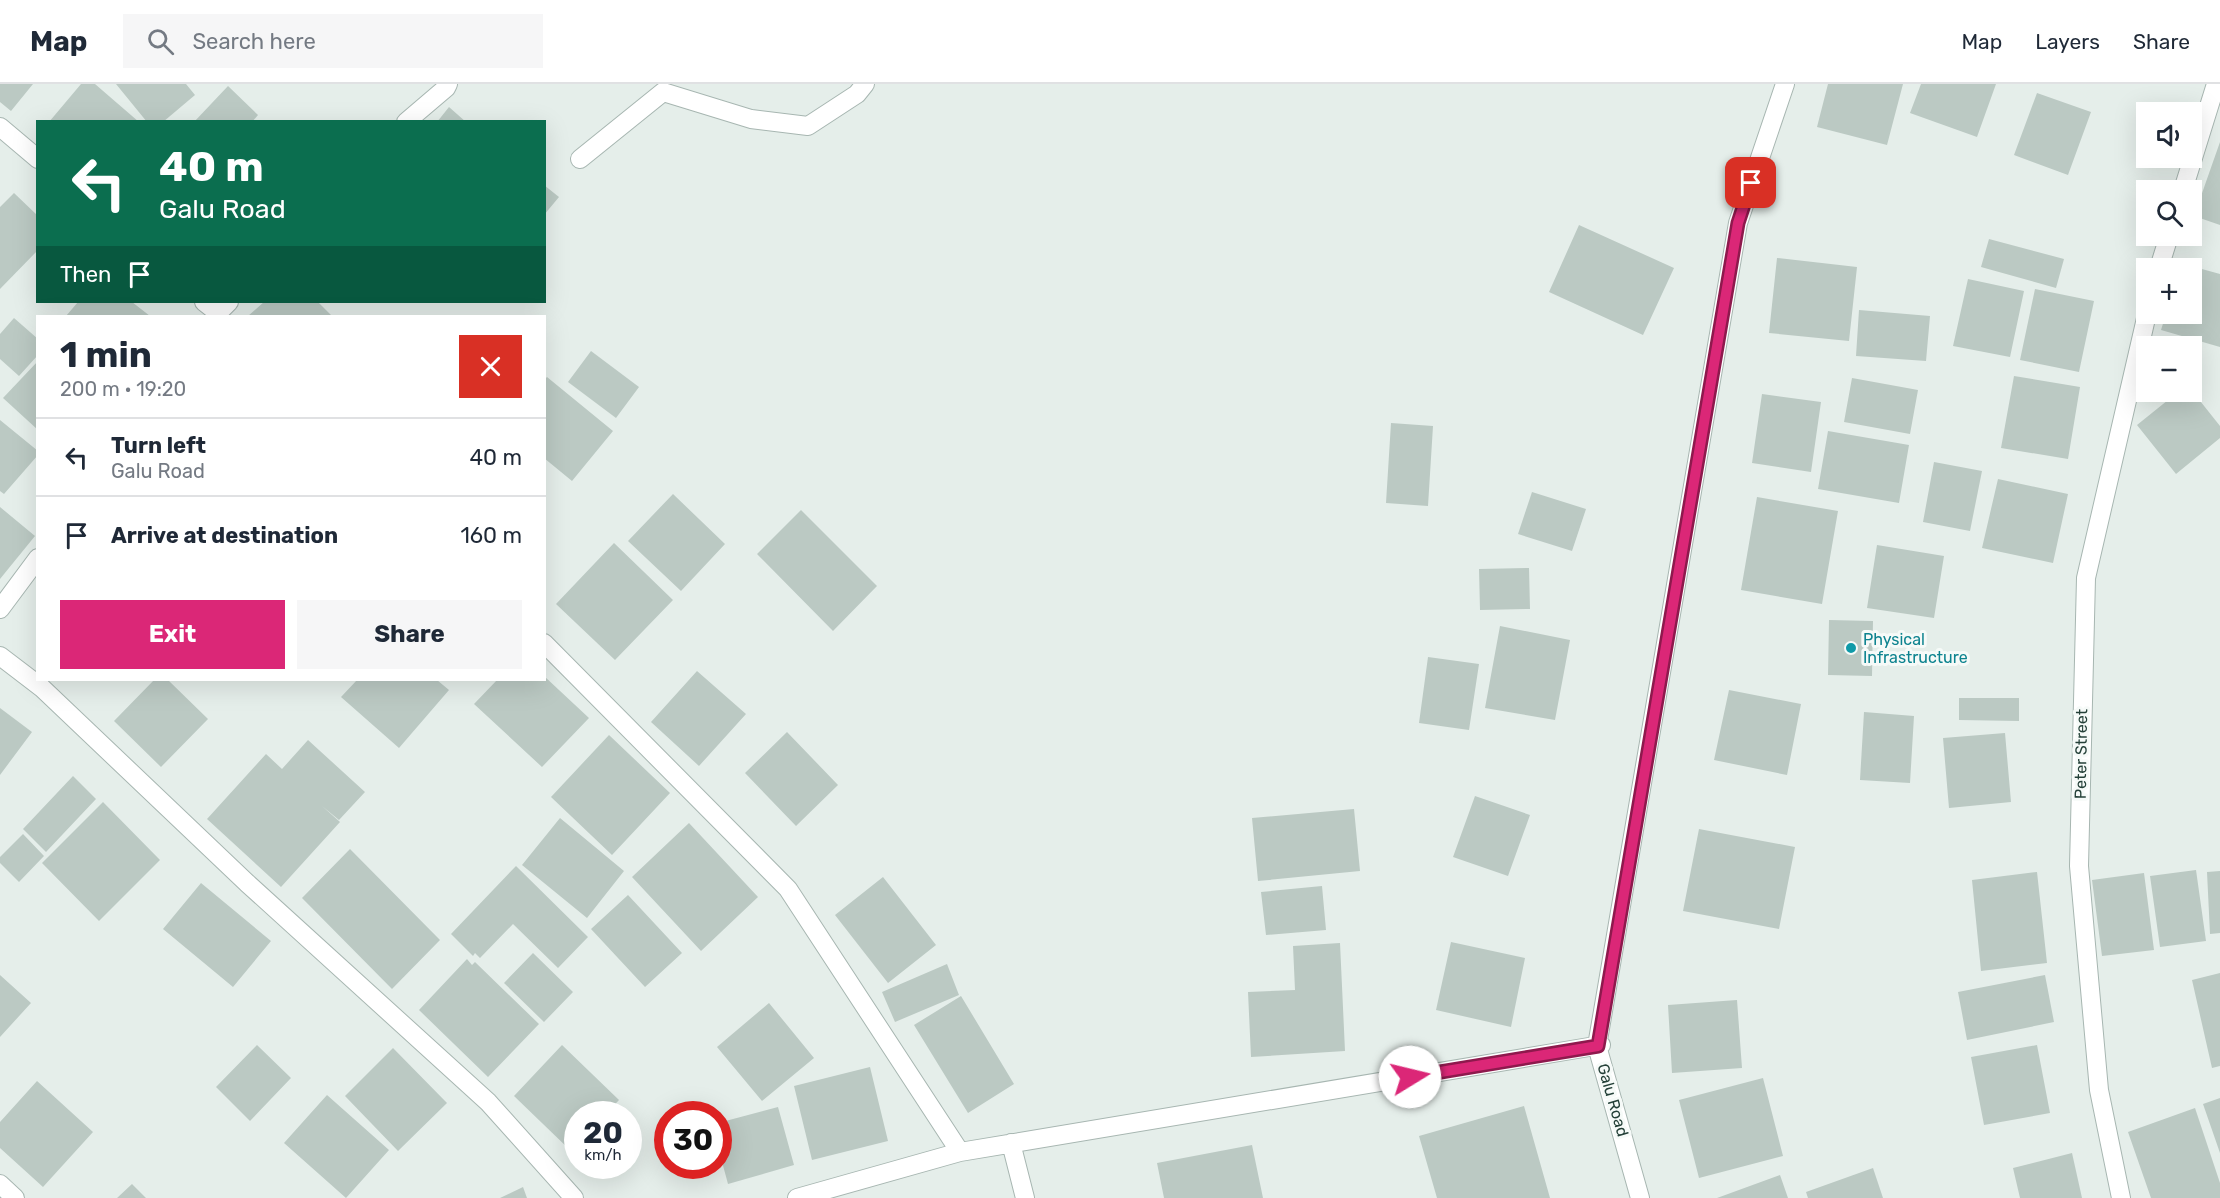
<!DOCTYPE html>
<html lang="en">
<head>
<meta charset="utf-8">
<style>
	:root { --surface:#fff; --page:#f6f6f7; --text:#1f2937; --muted:#747a83; --line:#e0e1e3; --accent:#db2777 }
	body { margin:0; font-family:Rubik,sans-serif; background:var(--page); color:var(--text); height:100vh; display:flex; flex-direction:column; font-size:22px; white-space:nowrap }
	* { box-sizing:border-box; margin:0 }
	p { font-size:20px; color:var(--muted) }
	.icon { flex:none; width:33px; height:33px; fill:none; stroke:currentColor; stroke-width:2; stroke-linecap:round; stroke-linejoin:round }
	.map { position:relative; flex:1; overflow:hidden }
	.drawer { position:absolute; left:36px; top:231px; width:510px; height:366px; display:flex; flex-direction:column; background:var(--surface); border-radius:0px; box-shadow:0 6px 24px #0002 }
	.drawer>* { flex:none }
	.guide { position:absolute; left:36px; top:36px; width:510px; height:183px; border-radius:0px; box-shadow:0 6px 24px #0002; background:#0b6e4f; color:#fff; overflow:hidden }
	.tools { position:absolute; left:2136px; top:18px; display:grid; gap:12px }
	.tools a { display:grid; place-items:center; width:66px; height:66px; border-radius:0px; background:var(--surface); box-shadow:0 6px 24px #0002; font-size:30px }
	.speed { position:absolute; left:564px; top:1017px; display:flex; gap:12px; font-size:30px; font-weight:700; text-align:center }
	.speed>* { display:grid; place-content:center; width:78px; height:78px; border-radius:50%; background:var(--surface); box-shadow:0 6px 24px #0002; line-height:1 }
	.speed small { font-size:15px; font-weight:400 }
	.speed .limit { border:9px solid #d22; background:#fff; color:#111 }
	.pin { position:absolute; display:grid; place-items:center; width:51px; height:51px; color:#fff; margin:-26px; border-radius:12px; box-shadow:0 3px 9px #0006 }
	.me { position:absolute; width:66px; margin:-33px; rotate:81deg; stroke-linejoin:round; filter:drop-shadow(0 0 4px #0008) }
	.turn { display:flex; align-items:center; gap:21px; height:126px; padding:0 24px; font-size:27px }
	.turn .icon { width:78px; height:78px; stroke-width:2.5 }
	.turn b { display:block; font-size:42px; line-height:51px }
	.then { display:flex; align-items:center; height:57px; padding:0 24px; background:#0003; gap:12px; font-size:22px }
	.round { display:grid; place-items:center; flex:none; width:63px; height:63px; border-radius:0px; background:var(--page) }
	.overview { display:flex; align-items:center; justify-content:space-between; height:102px; padding:0 24px }
	h1 { font-size:36px; font-weight:700; line-height:45px }
	.button { display:flex; gap:12px; margin-top:auto; padding:12px 24px }
	.button a { flex:1; height:69px; border-radius:0px; background:var(--accent); color:#fff; font-size:24px; font-weight:700; line-height:69px; text-align:center }
	.button a+a { background:var(--page); color:var(--text) }
	ul { padding:0; list-style:none }
	li { display:flex; align-items:center; gap:18px; height:78px; padding:0 24px; border-top:2px solid var(--line) }
	li div { flex:1 }
	li b { display:block; font-size:22px }
	li em { font-style:normal }
	header { display:flex; align-items:center; gap:36px; box-sizing:border-box; height:84px; padding:0 30px; background:var(--surface); border-bottom:2px solid var(--line) }
	header strong { font-size:28px }
	nav { display:flex; gap:33px; margin-inline-start:auto; font-size:21px }
	.search { width:420px; height:54px; background:var(--page); display:flex; align-items:center; gap:15px; box-sizing:border-box; padding:0 21px; border-radius:0px; color:var(--muted); font-size:22px }
	.map>svg:first-child { display:block }
</style>
</head>
<body>
<header>
<strong>Map</strong>
<div class="search"><svg class="icon" aria-label="search" viewBox="0 0 24 24"><circle cx="10" cy="10" r="6"/><path d="M15 15l6 6"/></svg>Search here</div>
<nav><a>Map</a><a>Layers</a><a>Share</a></nav>
</header>
<div class="map">
<svg width="2220" height="1114" viewBox="0 0 2220 1114">
	<rect width="100%" height="100%" fill="#e5eeea"/>
	<path fill="#bbc9c3" d="M 0,0 L 33,0 L 11,27 L 0,18 Z
		M 81,0 L 95,0 L 139,38 L 49,38 Z
		M 116,0 L 186,0 L 195,11 L 163,38 L 147,38 Z
		M 1828,0 L 1903,0 L 1887,61 L 1817,43 Z
		M 1921,0 L 1996,0 L 1977,53 L 1910,29 Z
		M 228,2 L 258,31 L 252,38 L 194,38 Z
		M 2037,9 L 2091,28 L 2068,91 L 2014,71 Z
		M 449,23 L 466,38 L 437,38 Z
		M 2220,58 L 2220,141 L 2194,132 Z
		M 544,101 L 559,113 L 544,131 Z
		M 14,109 L 38,132 L 38,166 L 0,205 L 0,123 Z
		M 1579,141 L 1674,184 L 1643,251 L 1549,208 Z
		M 1989,155 L 2064,175 L 2056,204 L 1981,183 Z
		M 1777,174 L 1857,183 L 1849,257 L 1769,249 Z
		M 2180,179 L 2220,190 L 2220,263 L 2161,246 L 2166,230 L 2192,230 L 2192,184 L 2179,184 Z
		M 1968,195 L 2024,207 L 2010,273 L 1953,262 Z
		M 2035,205 L 2094,217 L 2079,288 L 2020,276 Z
		M 78,218 L 132,218 L 150,232 L 66,232 Z
		M 264,218 L 318,218 L 332,232 L 248,232 Z
		M 1859,226 L 1930,232 L 1926,277 L 1856,272 Z
		M 14,234 L 38,255 L 38,271 L 19,292 L 0,275 L 0,250 Z
		M 591,267 L 639,303 L 616,334 L 568,298 Z
		M 38,277 L 38,346 L 3,314 Z
		M 2014,292 L 2080,303 L 2068,375 L 2001,364 Z
		M 547,293 L 613,347 L 572,397 L 544,374 L 544,296 Z
		M 1852,294 L 1918,306 L 1910,350 L 1844,338 Z
		M 2178,308 L 2193,308 L 2220,342 L 2220,354 L 2176,390 L 2137,341 Z
		M 1762,310 L 1821,318 L 1811,388 L 1752,379 Z
		M 0,336 L 38,367 L 38,371 L 4,410 L 0,407 Z
		M 1391,339 L 1433,342 L 1428,422 L 1386,419 Z
		M 1828,347 L 1909,361 L 1899,419 L 1818,405 Z
		M 1934,378 L 1982,387 L 1970,447 L 1923,438 Z
		M 1998,395 L 2068,410 L 2053,479 L 1982,464 Z
		M 1532,408 L 1586,425 L 1572,467 L 1518,450 Z
		M 673,410 L 725,460 L 681,507 L 628,457 Z
		M 1757,413 L 1838,427 L 1822,520 L 1741,506 Z
		M 0,423 L 35,452 L 0,495 Z
		M 801,426 L 877,502 L 833,547 L 757,470 Z
		M 614,459 L 673,516 L 615,576 L 556,520 Z
		M 1877,461 L 1944,472 L 1934,534 L 1867,524 Z
		M 1529,484 L 1530,525 L 1480,526 L 1479,485 Z
		M 1829,536 L 1873,537 L 1872,592 L 1828,591 Z
		M 1500,542 L 1570,556 L 1555,636 L 1485,624 Z
		M 1428,573 L 1479,580 L 1469,646 L 1419,639 Z
		M 697,587 L 746,630 L 699,682 L 651,638 Z
		M 544,592 L 589,634 L 542,683 L 474,620 L 497,596 L 544,596 Z
		M 154,596 L 168,596 L 208,635 L 161,683 L 114,637 Z
		M 357,596 L 437,596 L 449,606 L 399,664 L 341,613 Z
		M 1729,606 L 1801,620 L 1787,691 L 1714,676 Z
		M 1959,614 L 2019,614 L 2019,637 L 1959,636 Z
		M 0,624 L 32,648 L 0,691 Z
		M 1864,628 L 1914,632 L 1910,699 L 1860,696 Z
		M 787,648 L 838,701 L 796,742 L 745,689 Z
		M 2005,649 L 2011,718 L 1949,724 L 1943,654 Z
		M 609,651 L 670,709 L 612,771 L 551,713 Z
		M 308,656 L 365,708 L 339,736 L 322,722 L 340,738 L 281,803 L 207,735 L 266,670 L 282,685 Z
		M 73,692 L 96,715 L 46,768 L 23,745 Z
		M 1475,712 L 1530,731 L 1508,792 L 1453,773 Z
		M 103,718 L 160,776 L 99,837 L 42,779 Z
		M 1354,725 L 1360,787 L 1258,797 L 1252,734 Z
		M 560,734 L 624,787 L 587,834 L 522,781 Z
		M 689,739 L 758,813 L 701,867 L 632,793 Z
		M 1699,745 L 1795,763 L 1779,845 L 1683,827 Z
		M 23,750 L 44,772 L 19,798 L 0,779 L 0,773 Z
		M 350,765 L 440,856 L 392,905 L 302,814 Z
		M 516,782 L 588,853 L 558,884 L 513,840 L 480,874 L 475,869 L 473,872 L 451,850 Z
		M 2196,786 L 2206,857 L 2160,863 L 2150,792 Z
		M 2220,787 L 2220,849 L 2210,850 L 2207,788 Z
		M 2037,788 L 2047,879 L 1981,887 L 1972,796 Z
		M 2144,789 L 2154,866 L 2102,872 L 2092,796 Z
		M 883,793 L 936,861 L 888,899 L 835,831 Z
		M 201,799 L 271,857 L 233,903 L 163,845 Z
		M 1322,802 L 1326,846 L 1266,851 L 1261,808 Z
		M 628,811 L 682,869 L 645,903 L 591,845 Z
		M 1451,858 L 1525,874 L 1511,943 L 1436,926 Z
		M 1340,859 L 1345,967 L 1251,973 L 1248,908 L 1295,906 L 1293,862 Z
		M 533,869 L 573,908 L 544,938 L 504,899 Z
		M 467,875 L 472,881 L 475,878 L 539,940 L 488,993 L 419,926 Z
		M 947,880 L 959,911 L 895,938 L 882,908 Z
		M 2220,889 L 2220,982 L 2212,984 L 2192,896 Z
		M 0,891 L 31,919 L 0,953 Z
		M 2045,891 L 2054,938 L 1967,956 L 1958,908 Z
		M 961,912 L 1014,1000 L 968,1029 L 914,941 Z
		M 1737,916 L 1742,984 L 1672,989 L 1668,921 Z
		M 769,919 L 814,974 L 762,1017 L 717,963 Z
		M 257,961 L 291,994 L 250,1037 L 216,1003 Z
		M 562,961 L 619,1016 L 606,1030 L 578,1030 L 578,1060 L 571,1067 L 514,1012 Z
		M 2037,961 L 2050,1029 L 1984,1041 L 1971,973 Z
		M 393,964 L 447,1019 L 398,1067 L 345,1012 Z
		M 870,983 L 888,1057 L 812,1076 L 794,1002 Z
		M 1763,994 L 1783,1072 L 1699,1094 L 1679,1016 Z
		M 37,997 L 93,1048 L 43,1103 L 0,1064 L 0,1038 Z
		M 327,1011 L 389,1066 L 346,1114 L 284,1059 Z
		M 2220,1014 L 2220,1069 L 2203,1020 Z
		M 1524,1022 L 1550,1114 L 1437,1114 L 1419,1052 Z
		M 778,1023 L 794,1081 L 728,1100 L 718,1063 L 718,1039 Z
		M 2195,1024 L 2220,1099 L 2220,1114 L 2151,1114 L 2128,1048 Z
		M 1252,1061 L 1263,1114 L 1164,1114 L 1157,1079 Z
		M 2072,1069 L 2082,1114 L 2020,1114 L 2013,1084 Z
		M 1873,1084 L 1883,1114 L 1808,1114 L 1806,1108 Z
		M 1780,1091 L 1788,1114 L 1717,1114 Z
		M 132,1100 L 146,1114 L 117,1114 Z
		M 523,1103 L 527,1114 L 500,1114 Z"/>
	<g fill="none" stroke-linecap="round" stroke-linejoin="round">
		<defs>
			<path id="minor" d="M 406,38 L 446,4 L 448,0
				M 0,43 L 38,75
				M 580,75 L 663,8 L 751,35 L 808,42 L 857,10 L 865,0
				M 2183,106 L 2216,0
				M 2159,184 L 2169,152
				M 204,218 L 218,229 L 229,218
				M 0,525 L 38,474
				M 544,559 L 788,805 L 960,1068
				M 0,572 L 42,604 L 247,799 L 488,1018 L 574,1114
				M 1011,1059 L 1025,1114
				M 0,1100 L 15,1114
				M 797,1114 L 960,1068 L 1601,961
				M 1640,1114 L 1597,962 L 1738,139 L 1785,0
				M 2121,1114 L 2099,1006 L 2079,782 L 2086,494 L 2147,230"/>
		</defs>
		<use href="#minor" stroke="#a7b6b1" stroke-width="20"/>
		<use href="#minor" stroke="#fff" stroke-width="18"/>
	</g>
	<g fill="none" stroke-linecap="round" stroke-linejoin="round">
		<defs>
			<path id="route" d="M 1410,993 L 1598,962 L 1738,139 L 1751,99"/>
		</defs>
		<use href="#route" stroke="#8e194d" stroke-width="15"/>
		<use href="#route" stroke="#db2777" stroke-width="10"/>
	</g>
	<circle fill="#0f9aa8" stroke="#f6faf8" stroke-width="2" cx="1851" cy="564" r="6"/>
	<g text-anchor="middle" dominant-baseline="central" stroke-width="6" stroke-linejoin="round" paint-order="stroke">
		<g font-size="16" fill="#0d838f" stroke="#f6faf8" text-anchor="start">
			<text x="1863" y="555">Physical<tspan x="1863" dy="18">Infrastructure</tspan></text>
		</g>
		<g font-size="16" fill="#244038" stroke="#f6faf8">
			<text transform="translate(2081 670) rotate(-89)">Peter Street</text>
			<text transform="translate(1613 1016) rotate(74)">Galu Road</text>
		</g>
	</g>
</svg>
<div class="tools">
<a><svg class="icon" aria-label="sound" viewBox="0 0 24 24"><path d="M4 9h4l5-4v14l-5-4H4zM17 9q2 3 0 6"/></svg></a>
<a><svg class="icon" aria-label="search" viewBox="0 0 24 24"><circle cx="10" cy="10" r="6"/><path d="M15 15l6 6"/></svg></a>
<a>+</a>
<a>−</a>
</div>
<div class="speed"><div>20<small>km/h</small></div><div class="limit">30</div></div>
<div class="pin" style="left:1751px;top:99px;background:#d93025"><svg class="icon" aria-label="arrive" viewBox="0 0 24 24"><path d="M6 21V4h12l-3 4 3 4H6"/></svg></div>
<svg class="me" style="left:1410px;top:993px" viewBox="-20 -20 40 40"><circle r="19" fill="#fff"/><path d="M0-13L10 11 0 6-10 11z" fill="#db2777"/></svg>
<div class="guide">
<div class="turn"><svg class="icon" aria-label="left" viewBox="0 0 24 24"><path d="M17 20v-9H6M10 6l-5 5 5 5"/></svg><div><b>40 m</b>Galu Road</div></div>
<div class="then">Then<svg class="icon" aria-label="arrive" viewBox="0 0 24 24"><path d="M6 21V4h12l-3 4 3 4H6"/></svg></div>
</div>
<section class="drawer">
<div class="overview"><div><h1>1 min</h1><p>200 m · 19:20</p></div><a class="round" style="background:#d93025;color:#fff"><svg class="icon" aria-label="close" viewBox="0 0 24 24"><path d="M6 6l12 12M18 6L6 18"/></svg></a></div>
<ul>
<li><svg class="icon" aria-label="left" viewBox="0 0 24 24"><path d="M17 20v-9H6M10 6l-5 5 5 5"/></svg><div><b>Turn left</b><p>Galu Road</p></div><em>40 m</em></li>
<li><svg class="icon" aria-label="arrive" viewBox="0 0 24 24"><path d="M6 21V4h12l-3 4 3 4H6"/></svg><div><b>Arrive at destination</b></div><em>160 m</em></li>
</ul>
<div class="button"><a>Exit</a><a>Share</a></div>
</section>
</div>
</body>
</html>
